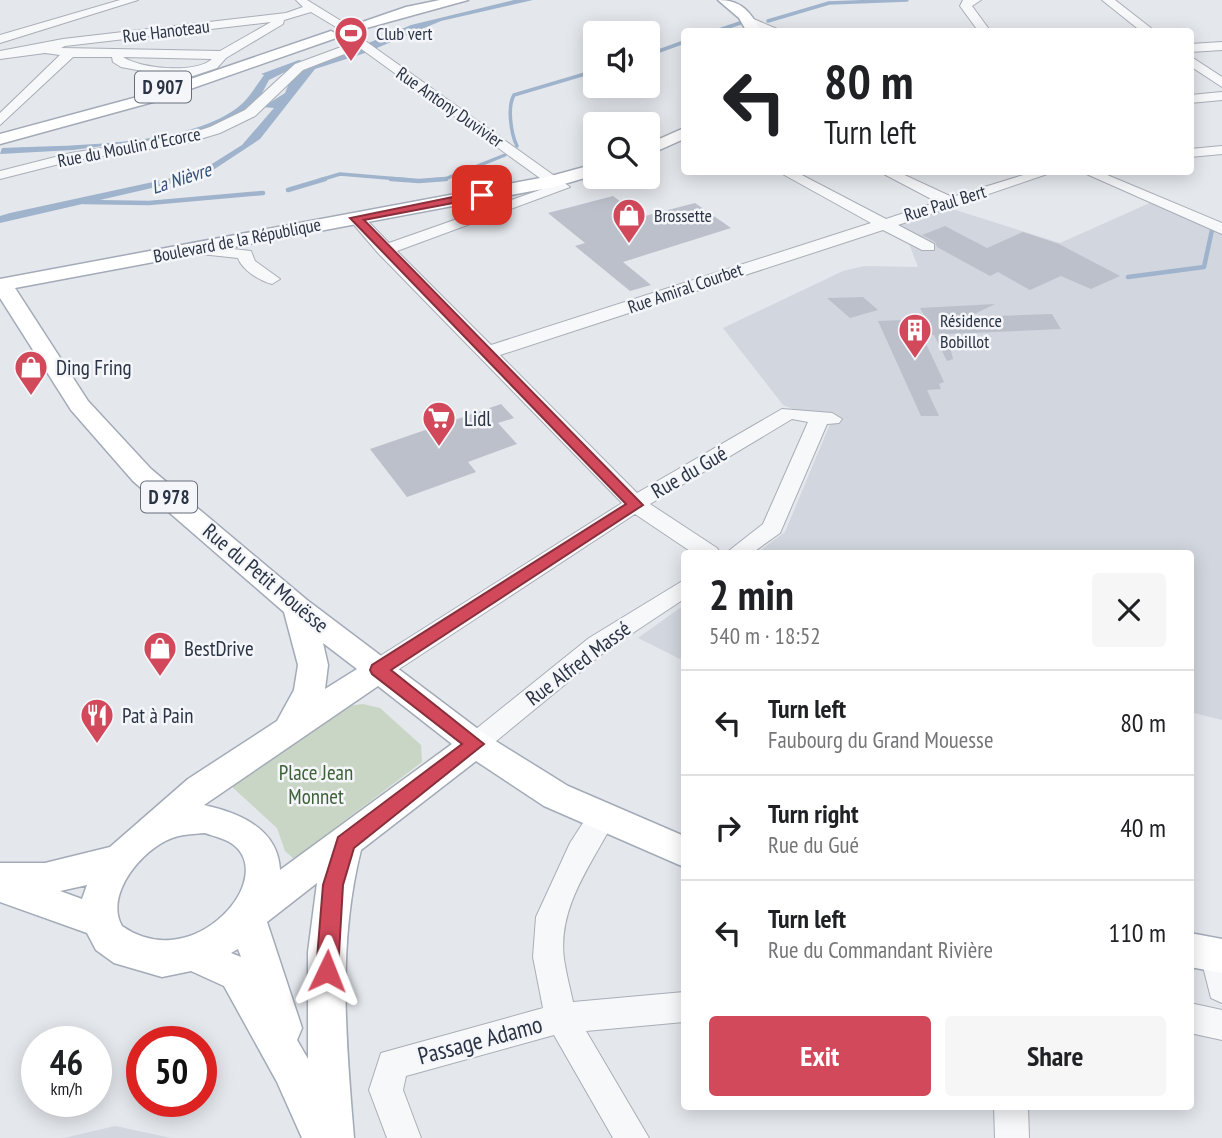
<!DOCTYPE html>
<html lang="en">
<head>
<meta charset="utf-8">
<style>
	:root { --surface:#fff; --page:#f6f6f6; --text:#202124; --muted:#757577; --line:#e0e0e0; --accent:#d1495b }
	body { margin:0; font-family:"PT Sans Narrow",sans-serif; background:var(--page); color:var(--text); height:100vh; display:flex; flex-direction:column; font-size:26px; white-space:nowrap }
	* { box-sizing:border-box; margin:0 }
	p { font-size:23px; color:var(--muted) }
	.icon { flex:none; width:38px; height:38px; fill:none; stroke:currentColor; stroke-width:2; stroke-linecap:round; stroke-linejoin:round }
	.map { position:relative; flex:1; overflow:hidden }
	.details { position:absolute; left:681px; top:550px; width:513px; height:560px; display:flex; flex-direction:column; background:var(--surface); border-radius:7px; box-shadow:0 4px 18px #0003 }
	.details>* { flex:none }
	.banner { position:absolute; left:681px; top:28px; width:513px; height:147px; border-radius:7px; box-shadow:0 4px 18px #0003; background:#fff; color:var(--text); overflow:hidden }
	.fabs { position:absolute; left:583px; top:21px; display:grid; gap:14px }
	.fabs a { display:grid; place-items:center; width:77px; height:77px; border-radius:7px; background:var(--surface); box-shadow:0 4px 18px #0003; font-size:35px }
	.speed { position:absolute; left:21px; top:1026px; display:flex; gap:14px; font-size:35px; font-weight:700; text-align:center }
	.speed>* { display:grid; place-content:center; width:91px; height:91px; border-radius:50%; background:var(--surface); box-shadow:0 4px 18px #0003; line-height:1 }
	.speed small { font-size:18px; font-weight:400 }
	.speed .limit { border:10px solid #d22; background:#fff; color:#111 }
	.pin { position:absolute; display:grid; place-items:center; width:60px; height:60px; color:#fff; margin:-30px; border-radius:14px; box-shadow:0 4px 10px #0006 }
	.me { position:absolute; width:77px; margin:-38px; rotate:2deg; stroke-linejoin:round; filter:drop-shadow(0 0 5px #0008) }
	.turn { display:flex; align-items:center; gap:24px; height:147px; padding:0 28px; font-size:32px }
	.turn .icon { width:91px; height:91px; stroke-width:2.5 }
	.turn b { display:block; font-size:49px; line-height:60px }
	.round { display:grid; place-items:center; flex:none; width:74px; height:74px; border-radius:7px; background:var(--page) }
	.summary { display:flex; align-items:center; justify-content:space-between; height:119px; padding:0 28px }
	h1 { font-size:42px; font-weight:600; line-height:52px }
	.action { display:flex; gap:14px; margin-top:auto; padding:14px 28px }
	.action a { flex:1; height:80px; border-radius:7px; background:var(--accent); color:#fff; font-size:28px; font-weight:600; line-height:80px; text-align:center }
	.action a+a { background:var(--page); color:var(--text) }
	ul { padding:0; list-style:none }
	li { display:flex; align-items:center; gap:21px; height:105px; padding:0 28px; border-top:2px solid var(--line) }
	li div { flex:1 }
	li b { display:block; font-size:26px }
	li em { font-style:normal }
	.map>svg:first-child { display:block }
</style>
</head>
<body>
<div class="map">
<svg width="1222" height="1138" viewBox="0 0 1222 1138">
	<rect width="100%" height="100%" fill="#e4e7ec"/>
	<path fill="#d2d6de" d="M 1152,202 L 1222,233 L 1222,720 L 1190,712 L 1190,553 L 757,553 L 785,532 L 830,424 L 783,405 L 723,328 L 843,271 L 864,266 L 918,267 L 901,223 L 949,208 L 1060,243 Z
		M 684,605 L 684,661 L 638,638 Z
		M 115,1126 L 171,1138 L 64,1138 Z"/>
	<path fill="#c9d6c5" d="M 363,704 L 380,708 L 421,745 L 422,762 L 294,859 L 285,851 L 277,828 L 231,786 L 348,706 Z"/>
	<path fill="#9fb4cc" d="M 514,0 L 533,0 L 441,21 L 365,53 L 315,69 L 260,139 L 204,176 L 0,223 L 0,216 L 10,213 L 199,172 L 242,145 L 274,108 L 263,107 L 285,93 L 289,83 L 302,71 L 411,25 Z
		M 299,60 L 305,62 L 269,80 L 260,97 L 237,117 L 193,134 L 73,150 L 0,154 L 2,148 C 67,145 185,147 237,108 C 248,100 256,86 264,75 L 261,74 Z"/>
	<g fill="none" stroke-linecap="round" stroke-linejoin="round">
		<path stroke="#9fb4cc" stroke-width="3.5" d="M 768,21 L 829,3 L 907,0
			M 713,32 L 740,23
			M 648,55 L 684,42
			M 517,146 C 511,134 507,107 514,95 L 595,71
			M 320,180 L 340,174 L 411,180
			M 428,180 L 445,179 L 505,155"/>
		<path stroke="#9fb4cc" stroke-width="4.5" d="M 391,179 L 419,181 L 446,179
			M 288,190 L 325,179
			M 84,202 L 149,203 L 263,193
			M 1128,277 L 1204,267 L 1212,230"/>
	</g>
	<path fill="#bbc0ca" d="M 613,196 L 641,217 L 695,203 L 731,228 L 623,262 L 651,285 L 630,291 L 575,246 L 585,243 L 548,213 Z
		M 945,226 L 987,248 L 1023,232 L 1059,244 L 1120,276 L 1091,289 L 1061,276 L 1030,290 L 998,272 L 990,276 L 937,247 L 935,242 L 922,235 Z
		M 863,297 L 878,310 L 850,318 L 827,298 Z
		M 995,304 L 968,317 L 1052,314 L 1061,329 L 947,334 L 953,359 L 947,361 L 934,335 L 922,335 L 944,382 L 939,384 L 941,389 L 927,390 L 939,416 L 921,416 L 878,321 L 926,319 L 920,308 Z
		M 501,404 L 514,418 L 498,423 L 517,444 L 468,462 L 476,472 L 407,497 L 370,449 Z"/>
	<g fill="none" stroke-linecap="round" stroke-linejoin="round">
		<defs>
			<path id="minor" d="M 120,0 L 138,0 L 0,43 L 0,35 Z
				M 296,0 L 307,0 L 346,24 L 336,27 L 311,12 L 284,20 L 283,24 L 226,58 L 217,68 L 193,76 L 164,75 L 121,67 L 113,62 L 112,57 L 73,57 L 0,125 L 0,113 L 60,55 L 45,53 L 0,59 L 0,51 L 63,39 L 286,13 L 303,7 ZM 271,22 L 220,51 L 61,48 L 65,46 ZM 123,57 L 212,59 C 196,74 141,69 123,57 Z
				M 963,0 L 981,0 L 972,6 L 991,32 L 979,32 L 960,6 Z
				M 1102,0 L 1115,0 L 1156,32 L 1142,32 Z
				M 749,17 L 777,29 L 779,32 L 762,32 L 745,23 L 743,21 Z
				M 342,30 L 350,30 L 570,187 L 397,251 L 491,345 L 871,223 L 779,172 L 796,172 L 886,219 L 937,202 L 880,172 L 898,172 L 952,197 L 1033,172 L 1053,172 L 898,225 L 934,244 L 934,250 L 922,250 L 883,230 L 500,355 L 637,493 L 782,409 L 832,413 L 842,419 L 839,423 L 827,424 L 780,533 L 752,553 L 726,553 L 763,524 L 808,422 L 792,419 L 650,504 L 717,548 L 720,553 L 693,553 L 635,514 L 387,677 L 378,679 L 369,677 L 366,670 L 369,663 L 622,503 L 378,253 L 348,218 L 356,213 L 362,215 L 389,243 L 551,186 L 360,48 L 303,70 L 255,116 L 220,133 L 187,143 L 71,161 L 0,179 L 0,171 L 71,153 L 185,135 L 210,127 L 245,110 L 295,64 L 352,43 L 342,36 Z
				M 1222,42 L 1222,50 L 1190,52 L 1190,44 Z
				M 1190,56 L 1222,77 L 1222,87 L 1190,66 Z
				M 1222,92 L 1222,100 L 1190,103 L 1190,95 Z
				M 1222,146 L 1222,154 L 1190,157 L 1190,149 Z
				M 1082,172 L 1100,172 L 1222,223 L 1222,234 Z
				M 188,244 L 251,251 L 255,261 L 280,279 L 272,284 C 260,281 242,270 238,258 L 182,252 L 182,246 Z
				M 684,580 L 684,599 L 607,650 L 484,751 L 475,754 L 466,751 L 462,744 L 466,737 L 589,638 Z
				M 602,805 L 612,809 L 616,817 C 594,861 557,906 564,959 C 566,973 570,988 573,1002 L 684,992 L 684,1022 L 586,1031 L 649,1138 L 613,1138 L 554,1035 L 406,1076 L 403,1090 L 421,1138 L 387,1138 L 369,1090 L 381,1053 L 543,1008 L 533,957 L 536,917 L 570,843 L 592,809 Z
				M 1215,941 L 1222,944 L 1222,1003 L 1211,998 L 1200,955 L 1204,945 Z
				M 1190,1003 L 1222,1010 L 1222,1040 L 1190,1033 Z
				M 994,1106 L 1028,1106 L 1029,1138 L 995,1138 Z"/>
			<path id="major" d="M 440,0 L 468,0 L 352,32 L 345,28 L 406,7 Z
				M 718,0 C 742,0 750,12 762,32 L 747,32 L 739,18 Z
				M 331,31 L 338,35 L 336,38 L 153,102 L 0,144 L 0,134 L 141,96 Z
				M 684,128 L 684,139 L 648,155 L 648,144 Z
				M 595,164 L 595,175 L 554,187 L 15,288 L 88,401 L 151,469 L 307,600 L 486,735 L 568,786 L 684,836 L 684,867 L 544,806 L 476,761 L 361,850 C 337,945 346,1041 354,1138 L 302,1138 L 277,1082 L 224,986 L 191,971 L 162,977 L 114,963 L 96,950 L 87,933 L 0,902 L 0,863 L 45,863 L 110,847 L 188,779 L 277,721 L 294,690 L 298,665 L 284,612 L 133,481 L 71,410 L 0,298 L 0,279 L 551,176 ZM 323,643 L 357,669 L 325,689 L 328,665 ZM 378,686 L 452,744 L 280,870 C 278,829 240,813 204,805 ZM 205,833 C 213,836 223,838 231,843 C 281,876 194,977 122,926 C 104,895 142,849 172,838 C 182,834 194,834 205,833 ZM 317,883 L 308,952 L 308,1059 L 297,1040 L 302,1028 L 267,922 ZM 87,885 L 82,899 L 60,891 ZM 238,949 L 241,957 L 231,953 Z
				M 1190,933 L 1222,939 L 1222,973 L 1190,967 Z"/>
		</defs>
		<use href="#minor" stroke="#a9aeb7" stroke-width="2"/>
		<use href="#major" stroke="#a3abb8" stroke-width="3"/>
		<use href="#minor" fill="#f7f8fa" fill-rule="evenodd"/>
		<use href="#major" fill="#fff" fill-rule="evenodd"/>
	</g>
	<path fill="#d1495b" stroke="#882f3b" stroke-width="2" d="M 482,191 L 485,192 L 485,197 L 364,220 L 643,505 L 391,670 L 484,744 L 354,848 L 343,885 L 338,971 L 335,978 L 327,981 L 319,978 L 316,971 L 323,885 L 338,837 L 462,744 L 372,674 L 370,670 L 372,665 L 626,504 L 350,218 Z"/>
	<defs>
		<symbol id="stadium-pin" viewBox="-11 -11 22 30"><path d="M0 17L-7.5 6A9.5 9.5 0 1 1 7.5 6Z" fill="#d1495b" stroke="#f4f6f9"/><path d="M0-5a6.5 5 0 1 0 0 10a6.5 5 0 1 0 0-10ZM-3.5-1.8h7v3.6h-7Z" fill="#fff"/></symbol>
		<symbol id="shop-pin" viewBox="-11 -11 22 30"><path d="M0 17L-7.5 6A9.5 9.5 0 1 1 7.5 6Z" fill="#d1495b" stroke="#f4f6f9"/><path d="M-5-2.5h2.3a2.7 3.5 0 0 1 5.4 0H5L5.5 6h-11ZM-1.5-2.5h3a1.5 2.3 0 0 0-3 0Z" fill="#fff"/></symbol>
		<symbol id="building-pin" viewBox="-11 -11 22 30"><path d="M0 17L-7.5 6A9.5 9.5 0 1 1 7.5 6Z" fill="#d1495b" stroke="#f4f6f9"/><path d="M-4-6H4V6H1V3H-1V6H-4ZM-2.5-4.3h1.7v1.8h-1.7ZM.8-4.3h1.7v1.8H.8ZM-2.5-1h1.7V.8h-1.7ZM.8-1h1.7V.8H.8Z" fill="#fff"/></symbol>
		<symbol id="supermarket-pin" viewBox="-11 -11 22 30"><path d="M0 17L-7.5 6A9.5 9.5 0 1 1 7.5 6Z" fill="#d1495b" stroke="#f4f6f9"/><path d="M-6-5.5h2.5l.6 2H6L4.5 2H-2.5L-4.4-4H-6ZM-1.5 3.2a1.3 1.3 0 1 0 .1 0ZM3 3.2a1.3 1.3 0 1 0 .1 0Z" fill="#fff"/></symbol>
		<symbol id="restaurant-pin" viewBox="-11 -11 22 30"><path d="M0 17L-7.5 6A9.5 9.5 0 1 1 7.5 6Z" fill="#d1495b" stroke="#f4f6f9"/><path d="M-5-6h1v4h1v-4h1v4h1v-4h1v5L-1.5 .5V6h-2V.5L-5-1ZM5-6V6H3V1.5H1.5Q1.5-4 5-6Z" fill="#fff"/></symbol>
	</defs>
	<g fill-rule="evenodd">
		<use href="#stadium-pin" x="332" y="14" width="38" height="52"/>
		<use href="#shop-pin" x="610" y="196" width="38" height="52"/>
		<use href="#building-pin" x="896" y="311" width="38" height="52"/>
		<use href="#shop-pin" x="12" y="348" width="38" height="52"/>
		<use href="#supermarket-pin" x="420" y="399" width="38" height="52"/>
		<use href="#shop-pin" x="141" y="629" width="38" height="52"/>
		<use href="#restaurant-pin" x="78" y="696" width="38" height="52"/>
	</g>
	<g text-anchor="middle" dominant-baseline="central" stroke-width="5" stroke-linejoin="round" paint-order="stroke">
		<g font-size="18" fill="#2b3445" stroke="#f4f6f9">
			<text transform="translate(166 31) rotate(-7)">Rue Hanoteau</text>
			<text transform="translate(450 107) rotate(35)">Rue Antony Duvivier</text>
			<text transform="translate(129 147) rotate(-11)">Rue du Moulin d'Ecorce</text>
			<text transform="translate(945 203) rotate(-17)">Rue Paul Bert</text>
			<text transform="translate(237 240) rotate(-11)">Boulevard de la République</text>
			<text transform="translate(685 288) rotate(-19)">Rue Amiral Courbet</text>
		</g>
		<g font-size="18" fill="#2b3445" stroke="#f4f6f9" text-anchor="start">
			<text x="376" y="33">Club vert</text>
			<text x="654" y="215">Brossette</text>
			<text x="940" y="320">Résidence<tspan x="940" dy="21">Bobillot</tspan></text>
		</g>
		<g fill="#f4f6f9" stroke="#676e7b" stroke-width="2">
			<rect x="135" y="71.5" width="56" height="31" rx="5"/>
			<rect x="141" y="481.5" width="56" height="31" rx="5"/>
		</g>
		<g font-size="19" font-weight="bold" fill="#2b3445">
			<text x="163" y="87">D 907</text>
			<text x="169" y="497">D 978</text>
		</g>
		<g font-size="19" font-style="italic" fill="#34527a" stroke="#f4f6f9">
			<text transform="translate(181 178) rotate(-18)">La Nièvre</text>
		</g>
		<g font-size="21" fill="#2b3445" stroke="#f4f6f9" text-anchor="start">
			<text x="56" y="367">Ding Fring</text>
			<text x="464" y="418">Lidl</text>
			<text x="184" y="648">BestDrive</text>
			<text x="122" y="715">Pat à Pain</text>
		</g>
		<g font-size="21" fill="#2b3445" stroke="#f4f6f9">
			<text transform="translate(689 472) rotate(-30)">Rue du Gué</text>
			<text transform="translate(266 578) rotate(40)">Rue du Petit Mouësse</text>
			<text transform="translate(578 663) rotate(-37)">Rue Alfred Massé</text>
		</g>
		<g font-size="21" fill="#3f6138" stroke="#f4f6f9">
			<text x="316" y="772">Place Jean<tspan x="316" dy="24">Monnet</tspan></text>
		</g>
		<g font-size="24" fill="#2b3445" stroke="#f4f6f9">
			<text transform="translate(480 1040) rotate(-15)">Passage Adamo</text>
		</g>
	</g>
</svg>
<div class="fabs">
<a><svg class="icon" aria-label="sound" viewBox="0 0 24 24"><path d="M4 9h4l5-4v14l-5-4H4zM17 9q2 3 0 6"/></svg></a>
<a><svg class="icon" aria-label="search" viewBox="0 0 24 24"><circle cx="10" cy="10" r="6"/><path d="M15 15l6 6"/></svg></a>
</div>
<div class="speed"><div>46<small>km/h</small></div><div class="limit">50</div></div>
<div class="pin" style="left:482px;top:195px;background:#d93025"><svg class="icon" aria-label="arrive" viewBox="0 0 24 24"><path d="M6 21V4h12l-3 4 3 4H6"/></svg></div>
<svg class="me" style="left:327px;top:971px" viewBox="-20 -20 40 40"><path d="M0-17L14 15 0 8-14 15z" fill="#d1495b" stroke="#fff" stroke-width="4"/></svg>
<div class="banner">
<div class="turn"><svg class="icon" aria-label="left" viewBox="0 0 24 24"><path d="M17 20v-9H6M10 6l-5 5 5 5"/></svg><div><b>80 m</b>Turn left</div></div>
</div>
<section class="details">
<div class="summary"><div><h1>2 min</h1><p>540 m · 18:52</p></div><a class="round"><svg class="icon" aria-label="close" viewBox="0 0 24 24"><path d="M6 6l12 12M18 6L6 18"/></svg></a></div>
<ul>
<li><svg class="icon" aria-label="left" viewBox="0 0 24 24"><path d="M17 20v-9H6M10 6l-5 5 5 5"/></svg><div><b>Turn left</b><p>Faubourg du Grand Mouesse</p></div><em>80 m</em></li>
<li><svg class="icon" aria-label="right" viewBox="0 0 24 24"><path d="M7 20v-9h11M14 6l5 5-5 5"/></svg><div><b>Turn right</b><p>Rue du Gué</p></div><em>40 m</em></li>
<li><svg class="icon" aria-label="left" viewBox="0 0 24 24"><path d="M17 20v-9H6M10 6l-5 5 5 5"/></svg><div><b>Turn left</b><p>Rue du Commandant Rivière</p></div><em>110 m</em></li>
</ul>
<div class="action"><a>Exit</a><a>Share</a></div>
</section>
</div>
</body>
</html>
